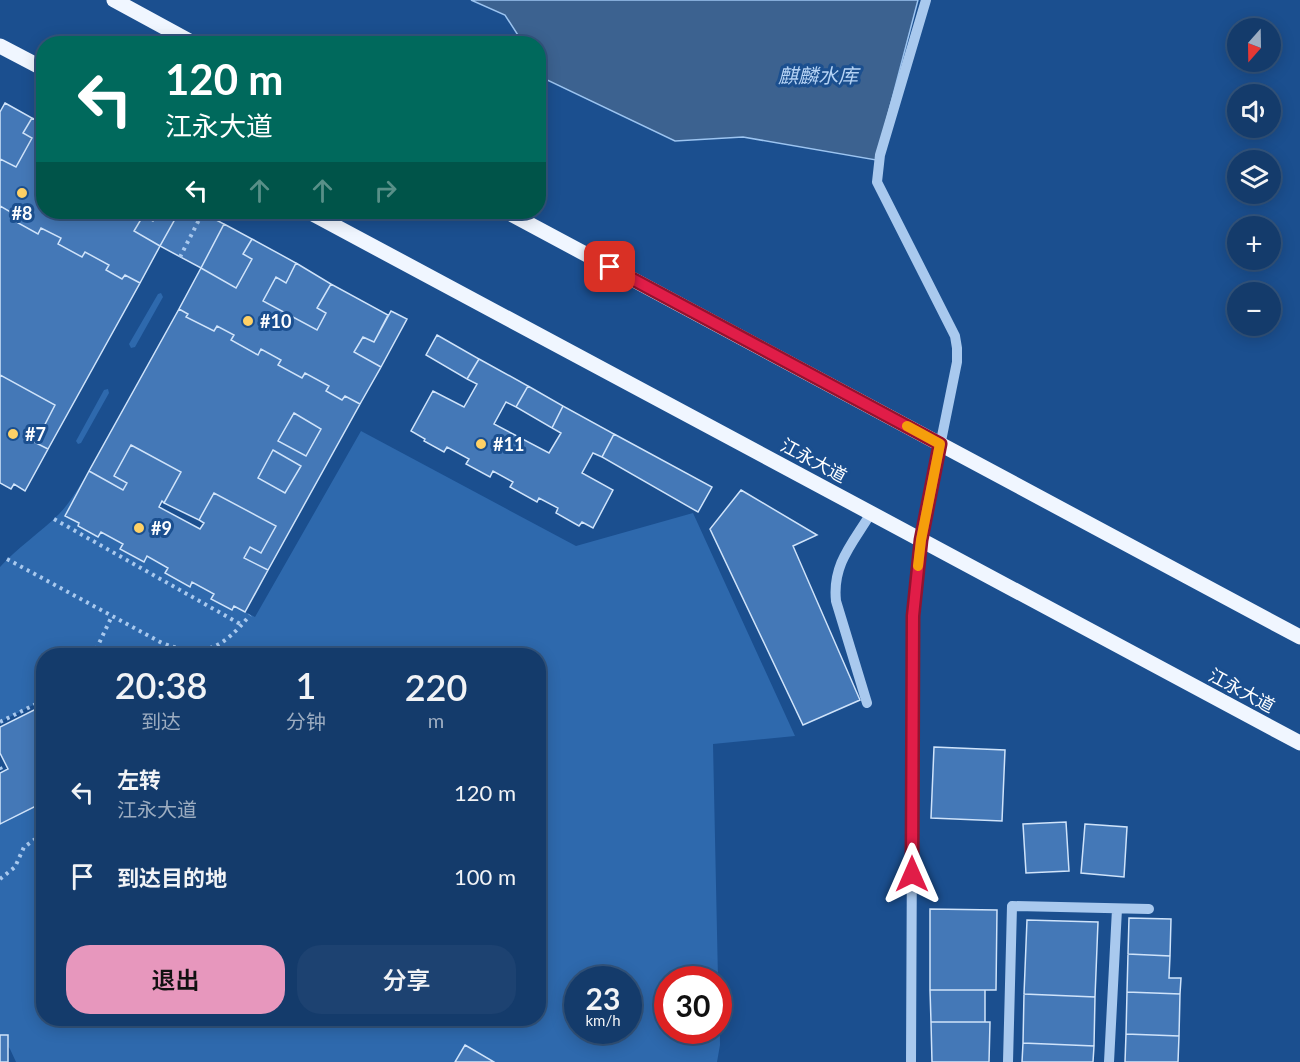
<!DOCTYPE html>
<html lang="zh">
<head>
<meta charset="utf-8">
<style>
	:root { --surface:#143b6b; --page:#1d4271; --text:#f1f3f6; --muted:#9dadc1; --line:#33557e; --accent:#e797bd }
	body { margin:0; font-family:Lato,"Noto Sans SC",sans-serif; background:var(--page); color:var(--text); height:100vh; display:flex; flex-direction:column; font-size:22px; white-space:nowrap }
	* { box-sizing:border-box; margin:0 }
	p { font-size:20px; color:var(--muted) }
	.icon { flex:none; width:33px; height:33px; fill:none; stroke:currentColor; stroke-width:2; stroke-linecap:round; stroke-linejoin:round }
	.map { position:relative; flex:1; overflow:hidden }
	.panel { position:absolute; left:36px; top:648px; width:510px; height:378px; display:flex; flex-direction:column; background:var(--surface); border-radius:24px; box-shadow:0 3px 15px #0003,0 0 0 2px var(--line) }
	.panel>* { flex:none }
	.guide { position:absolute; left:36px; top:36px; width:510px; height:183px; border-radius:24px; box-shadow:0 3px 15px #0003,0 0 0 2px var(--line); background:#00695c; color:#fff; overflow:hidden }
	.needle { width:39px; rotate:200deg }
	.buttons { position:absolute; left:1227px; top:18px; display:grid; gap:12px }
	.buttons a { display:grid; place-items:center; width:54px; height:54px; border-radius:50%; background:var(--surface); box-shadow:0 3px 15px #0003,0 0 0 2px var(--line); font-size:30px }
	.speed { position:absolute; left:564px; top:966px; display:flex; gap:12px; font-size:30px; font-weight:700; text-align:center }
	.speed>* { display:grid; place-content:center; width:78px; height:78px; border-radius:50%; background:var(--surface); box-shadow:0 3px 15px #0003,0 0 0 2px var(--line); line-height:1 }
	.speed small { font-size:15px; font-weight:400 }
	.speed .limit { border:9px solid #d22; background:#fff; color:#111 }
	.pin { position:absolute; display:grid; place-items:center; width:51px; height:51px; color:#fff; margin:-26px; border-radius:12px; box-shadow:0 3px 9px #0006 }
	.me { position:absolute; width:66px; margin:-33px; rotate:0deg; stroke-linejoin:round; filter:drop-shadow(0 0 4px #0008) }
	.turn { display:flex; align-items:center; gap:21px; height:126px; padding:0 30px; font-size:27px }
	.turn .icon { width:78px; height:78px; stroke-width:2.5 }
	.turn b { display:block; font-size:42px; line-height:51px }
	.lanes { display:flex; align-items:center; height:57px; padding:0 30px; background:#0003; justify-content:center; gap:30px; direction:ltr }
	.lanes .off { opacity:.35 }
	.eta { display:flex; justify-content:space-evenly; align-items:center; height:102px; text-align:center }
	.eta b { font-size:36px; font-weight:600; line-height:42px }
	.primary-button { display:flex; gap:12px; margin-top:auto; padding:12px 30px }
	.primary-button a { flex:1; height:69px; border-radius:24px; background:var(--accent); color:#111; font-size:24px; font-weight:600; line-height:69px; text-align:center }
	.primary-button a+a { background:var(--page); color:var(--text) }
	ul { padding:0; list-style:none }
	li { display:flex; align-items:center; gap:18px; height:84px; padding:0 30px }
	li div { flex:1 }
	li b { display:block; font-size:22px }
	li em { font-style:normal }
	.map>svg:first-child { display:block }
</style>
</head>
<body>
<div class="map">
<svg width="1300" height="1062" viewBox="0 0 1300 1062">
	<rect width="100%" height="100%" fill="#1b4f8f"/>
	<path fill="#2e69ad" fill-rule="evenodd" d="M 161,293 L 163,297 L 135,347 L 131,348 L 129,344 L 158,294 Z
		M 108,389 L 109,393 L 81,443 L 78,444 L 76,441 L 104,390 Z
		M 361,431 L 576,546 L 693,513 L 795,736 L 713,744 L 718,979 L 668,980 L 668,1030 L 718,1030 L 719,981 L 720,1045 L 717,1062 L 16,1062 L 10,1049 L 0,1036 L 0,824 L 43,802 L 44,1018 L 538,1018 L 538,656 L 44,656 L 43,700 L 0,722 L 0,567 C 18,547 40,533 59,514 C 71,502 80,485 89,471 L 65,516 L 79,523 L 78,526 L 98,537 L 101,532 L 123,544 L 121,549 L 143,562 L 147,556 L 168,568 L 166,573 L 189,587 L 192,582 L 214,594 L 211,599 L 231,610 L 234,606 L 255,617 ZM 578,980 L 628,980 L 628,1030 L 578,1030 Z"/>
	<path fill="#3c6290" stroke="#9cc4f0" stroke-width="1.5" d="M 471,0 L 918,0 L 876,160 L 743,137 L 675,141 L 545,79 L 539,69 L 538,44 L 523,43 L 505,15 Z"/>
	<path fill="#4478b7" stroke="#cfe3fa" stroke-width="1.5" d="M 5,103 L 32,118 L 23,133 L 32,138 L 16,167 L 0,159 L 0,112 Z
		M 32,118 L 44,124 L 44,212 L 159,212 L 153,221 L 143,216 L 134,231 L 160,246 L 140,283 L 125,275 L 122,279 L 106,270 L 109,265 L 85,252 L 82,257 L 58,244 L 61,238 L 41,228 L 38,234 L 11,219 L 14,214 L 0,206 L 0,159 L 16,167 L 32,138 L 23,133 Z
		M 0,206 L 14,214 L 11,219 L 38,234 L 41,228 L 61,238 L 58,244 L 82,257 L 85,252 L 109,265 L 106,270 L 122,279 L 125,275 L 140,283 L 48,449 L 24,437 L 30,426 L 41,432 L 55,405 L 0,375 Z
		M 159,212 L 179,212 L 160,246 L 134,231 L 143,216 L 153,221 Z
		M 179,212 L 201,212 L 224,224 L 201,268 L 160,246 Z
		M 224,224 L 252,239 L 243,254 L 252,259 L 236,288 L 201,268 Z
		M 252,239 L 296,263 L 286,283 L 276,277 L 263,301 L 317,330 L 326,313 L 317,308 L 331,284 L 388,315 L 374,342 L 363,337 L 354,352 L 381,367 L 360,404 L 345,396 L 342,400 L 326,391 L 329,386 L 305,373 L 302,378 L 278,365 L 281,360 L 261,349 L 258,355 L 231,340 L 234,335 L 217,326 L 214,331 L 186,317 L 188,314 L 179,309 L 201,268 L 236,288 L 252,259 L 243,254 Z
		M 296,263 L 331,284 L 317,308 L 326,313 L 317,330 L 263,301 L 276,277 L 286,283 Z
		M 179,309 L 188,314 L 186,317 L 214,331 L 217,326 L 234,335 L 231,340 L 258,355 L 261,349 L 281,360 L 278,365 L 302,378 L 305,373 L 329,386 L 326,391 L 342,400 L 345,396 L 360,404 L 268,570 L 244,558 L 250,547 L 261,553 L 276,526 L 214,493 L 199,520 L 164,503 L 181,472 L 131,445 L 114,476 L 127,483 L 123,490 L 89,471 Z
		M 391,311 L 407,319 L 381,367 L 354,352 L 363,337 L 374,342 Z
		M 437,335 L 479,359 L 467,379 L 426,355 Z
		M 479,359 L 528,386 L 516,407 L 506,402 L 494,424 L 549,453 L 561,433 L 552,428 L 563,406 L 614,434 L 602,457 L 593,453 L 582,473 L 613,490 L 593,528 L 582,522 L 579,526 L 556,513 L 558,508 L 539,498 L 537,502 L 510,487 L 513,482 L 493,471 L 490,477 L 466,464 L 469,459 L 447,447 L 444,452 L 424,441 L 425,439 L 411,431 L 433,391 L 464,407 L 477,384 L 467,379 Z
		M 0,375 L 55,405 L 41,432 L 30,426 L 24,437 L 48,449 L 25,491 L 14,484 L 11,489 L 0,483 Z
		M 528,386 L 563,406 L 552,428 L 516,407 Z
		M 294,413 L 321,429 L 306,456 L 278,441 Z
		M 614,434 L 712,487 L 698,512 L 602,457 Z
		M 131,445 L 181,472 L 164,503 L 162,501 L 159,507 L 200,529 L 204,523 L 199,520 L 214,493 L 276,526 L 261,553 L 250,547 L 244,558 L 268,570 L 245,612 L 234,606 L 232,610 L 211,599 L 214,594 L 192,582 L 190,587 L 165,573 L 168,568 L 147,556 L 144,562 L 120,549 L 123,544 L 101,532 L 98,537 L 78,526 L 79,523 L 65,516 L 89,471 L 123,490 L 127,483 L 114,476 Z
		M 273,450 L 301,466 L 285,493 L 258,478 Z
		M 741,490 L 817,535 L 793,546 L 860,700 L 803,725 L 710,529 Z
		M 44,705 L 44,802 L 0,824 L 0,773 L 8,769 L 0,753 L 0,727 Z
		M 934,747 L 1005,750 L 1002,821 L 931,818 Z
		M 1066,822 L 1069,871 L 1026,873 L 1023,824 Z
		M 1085,824 L 1127,827 L 1124,877 L 1081,873 Z
		M 930,909 L 997,910 L 996,990 L 930,990 Z
		M 1129,918 L 1171,919 L 1170,956 L 1128,954 Z
		M 1027,920 L 1098,922 L 1095,997 L 1024,994 Z
		M 1128,954 L 1170,956 L 1169,978 L 1181,978 L 1180,994 L 1127,992 Z
		M 930,990 L 985,990 L 985,1022 L 931,1022 Z
		M 1127,992 L 1180,994 L 1179,1036 L 1126,1034 Z
		M 1024,994 L 1095,997 L 1094,1046 L 1023,1043 Z
		M 931,1022 L 990,1022 L 989,1062 L 932,1062 Z
		M 1126,1034 L 1179,1036 L 1178,1062 L 1125,1062 Z
		M 0,1035 L 8,1035 L 8,1062 L 0,1062 Z
		M 1023,1043 L 1094,1046 L 1093,1062 L 1022,1062 Z
		M 465,1045 L 494,1062 L 455,1062 Z"/>
	<g fill="none" stroke-linecap="round" stroke-linejoin="round">
		<path stroke="#a9c9ee" stroke-width="4" stroke-dasharray="3 4.5" stroke-linecap="butt" d="M 180,257 L 203,212
			M 54,519 L 242,625
			M 7,559 L 162,643 C 204,659 223,648 250,615
			M 176,648 L 178,656
			M 93,656 L 112,616
			M 0,722 L 44,700
			M 0,767 L 2,772
			M 0,879 L 15,867 L 24,847 L 44,833"/>
		<path stroke="#a9c9ee" stroke-width="10" d="M 867,703 L 836,601 C 832,564 853,543 871,513
			M 911,1062 L 913,616 L 921,540 L 957,362 L 957,348 L 955,336 L 877,182 L 880,155 L 926,0
			M 1008,1062 L 1012,906 L 1149,909
			M 1109,1062 L 1117,909"/>
		<path stroke="#f0f6ff" stroke-width="15" d="M 114,0 L 195,44
			M 0,46 L 44,69
			M 309,212 L 1300,743
			M 507,212 L 1300,637"/>
	</g>
	<g fill="none" stroke-linecap="round" stroke-linejoin="round">
		<defs>
			<path id="route" d="M 610,267 L 940,444 L 921,540 L 913,616 L 912,874"/>
		</defs>
		<use href="#route" stroke="#92132f" stroke-width="15"/>
		<use href="#route" stroke="#e11d48" stroke-width="10"/>
		<path stroke="#f59e0b" stroke-width="10" d="M 907,426 L 940,444 L 921,540 L 918,566"/>
	</g>
	<g fill="#ffd166" stroke="#1b4f8f" stroke-width="2">
		<circle cx="22" cy="193" r="6"/>
		<circle cx="248" cy="321" r="6"/>
		<circle cx="13" cy="434" r="6"/>
		<circle cx="481" cy="444" r="6"/>
		<circle cx="139" cy="528" r="6"/>
	</g>
	<g text-anchor="middle" dominant-baseline="central" stroke-width="6" stroke-linejoin="round" paint-order="stroke">
		<g font-size="18" font-weight="bold" fill="#fff" stroke="#1b4f8f" text-anchor="start">
			<text x="22" y="213" text-anchor="middle">#8</text>
			<text x="260" y="321">#10</text>
			<text x="25" y="434">#7</text>
			<text x="493" y="444">#11</text>
			<text x="151" y="528">#9</text>
		</g>
		<g font-size="18" fill="#fff" stroke="#1b4f8f">
			<text transform="translate(814 460) rotate(28)">江永大道</text>
			<text transform="translate(1242 690) rotate(28)">江永大道</text>
		</g>
		<g font-size="20" font-style="italic" fill="#b5d3f5" stroke="#1b4f8f">
			<text x="818" y="75">麒麟水库</text>
		</g>
	</g>
</svg>
<div class="buttons">
<a><svg class="needle" viewBox="-14 -14 28 28"><path d="M0-13l5 13h-10z" fill="#e53935"/><path d="M0 13l5-13h-10z" fill="#9dadc1"/></svg></a>
<a><svg class="icon" aria-label="sound" viewBox="0 0 24 24"><path d="M4 9h4l5-4v14l-5-4H4zM17 9q2 3 0 6"/></svg></a>
<a><svg class="icon" aria-label="layers" viewBox="0 0 24 24"><path d="M12 4l9 5-9 5-9-5zM3 14l9 5 9-5"/></svg></a>
<a>+</a>
<a>−</a>
</div>
<div class="speed"><div>23<small>km/h</small></div><div class="limit">30</div></div>
<div class="pin" style="left:610px;top:267px;background:#d93025"><svg class="icon" aria-label="arrive" viewBox="0 0 24 24"><path d="M6 21V4h12l-3 4 3 4H6"/></svg></div>
<svg class="me" style="left:912px;top:874px" viewBox="-20 -20 40 40"><path d="M0-17L14 15 0 8-14 15z" fill="#e11d48" stroke="#fff" stroke-width="4"/></svg>
<div class="guide">
<div class="turn"><svg class="icon" aria-label="left" viewBox="0 0 24 24"><path d="M17 20v-9H6M10 6l-5 5 5 5"/></svg><div><b>120 m</b>江永大道</div></div>
<div class="lanes"><svg class="icon" aria-label="left" viewBox="0 0 24 24"><path d="M17 20v-9H6M10 6l-5 5 5 5"/></svg><svg class="icon off" aria-label="ahead" viewBox="0 0 24 24"><path d="M12 20V5M6 11l6-6 6 6"/></svg><svg class="icon off" aria-label="ahead" viewBox="0 0 24 24"><path d="M12 20V5M6 11l6-6 6 6"/></svg><svg class="icon off" aria-label="right" viewBox="0 0 24 24"><path d="M7 20v-9h11M14 6l5 5-5 5"/></svg></div>
</div>
<section class="panel">
<div class="eta">
<div><b>20:38</b><p>到达</p></div>
<div><b>1</b><p>分钟</p></div>
<div><b>220</b><p>m</p></div>
</div>
<ul>
<li><svg class="icon" aria-label="left" viewBox="0 0 24 24"><path d="M17 20v-9H6M10 6l-5 5 5 5"/></svg><div><b>左转</b><p>江永大道</p></div><em>120 m</em></li>
<li><svg class="icon" aria-label="arrive" viewBox="0 0 24 24"><path d="M6 21V4h12l-3 4 3 4H6"/></svg><div><b>到达目的地</b></div><em>100 m</em></li>
</ul>
<div class="primary-button"><a>退出</a><a>分享</a></div>
</section>
</div>
</body>
</html>
